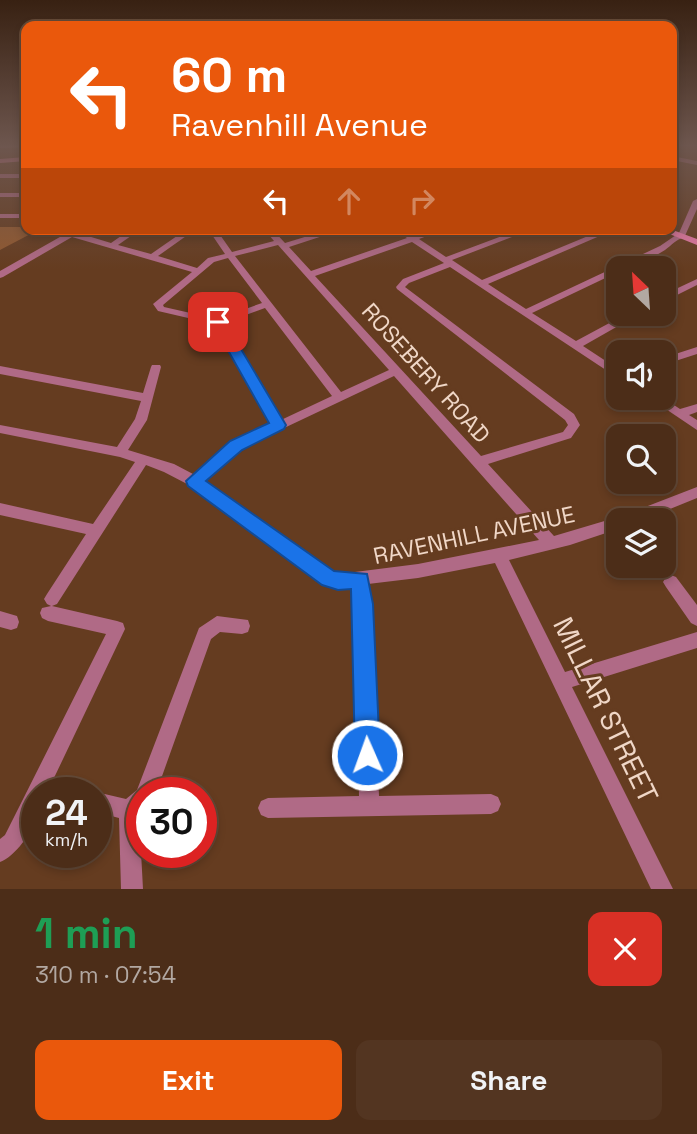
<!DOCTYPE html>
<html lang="en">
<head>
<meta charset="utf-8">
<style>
	:root { --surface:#4c2d18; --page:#533521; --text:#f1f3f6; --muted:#b2a8a2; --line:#634937; --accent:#ea580c }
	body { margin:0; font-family:"Space Grotesk",sans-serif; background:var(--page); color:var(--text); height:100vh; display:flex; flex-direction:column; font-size:26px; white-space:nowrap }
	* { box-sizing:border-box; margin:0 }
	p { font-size:23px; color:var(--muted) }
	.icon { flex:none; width:38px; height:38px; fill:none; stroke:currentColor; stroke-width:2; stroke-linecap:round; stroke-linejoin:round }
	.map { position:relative; height:889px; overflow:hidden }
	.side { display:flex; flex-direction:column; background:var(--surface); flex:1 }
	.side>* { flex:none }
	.banner { position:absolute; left:21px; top:21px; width:656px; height:214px; border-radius:14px; box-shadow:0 4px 10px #0003,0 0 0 2px var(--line); background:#ea580c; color:#fff; overflow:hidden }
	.needle { width:46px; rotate:335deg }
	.tools { position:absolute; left:606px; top:256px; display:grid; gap:14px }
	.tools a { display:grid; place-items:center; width:70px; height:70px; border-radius:14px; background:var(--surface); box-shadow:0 4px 10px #0003,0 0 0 2px var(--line); font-size:35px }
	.speed { position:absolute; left:21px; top:777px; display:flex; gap:14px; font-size:35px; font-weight:700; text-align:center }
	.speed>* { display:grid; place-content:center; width:91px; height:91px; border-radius:50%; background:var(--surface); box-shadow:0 4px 10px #0003,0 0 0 2px var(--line); line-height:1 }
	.speed small { font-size:18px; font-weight:400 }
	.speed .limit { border:10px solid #d22; background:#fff; color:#111 }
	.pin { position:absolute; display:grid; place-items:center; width:60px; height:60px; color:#fff; margin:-30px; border-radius:14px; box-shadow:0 4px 10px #0006 }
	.me { position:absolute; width:77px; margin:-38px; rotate:358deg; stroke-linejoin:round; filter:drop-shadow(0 0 5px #0008) }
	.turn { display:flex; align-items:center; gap:24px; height:147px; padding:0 35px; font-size:32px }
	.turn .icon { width:91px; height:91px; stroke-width:2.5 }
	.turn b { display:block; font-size:49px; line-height:60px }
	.lanes { display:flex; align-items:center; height:66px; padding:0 35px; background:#0003; justify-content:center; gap:35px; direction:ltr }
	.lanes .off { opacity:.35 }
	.round { display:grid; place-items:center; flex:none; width:74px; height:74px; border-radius:14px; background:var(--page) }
	.summary { display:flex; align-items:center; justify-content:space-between; height:119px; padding:0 35px }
	h1 { font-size:42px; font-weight:700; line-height:52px; color:#1e9e55 }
	.action { display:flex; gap:14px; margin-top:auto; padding:14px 35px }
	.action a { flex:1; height:80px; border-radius:14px; background:var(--accent); color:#fff; font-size:28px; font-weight:700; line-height:80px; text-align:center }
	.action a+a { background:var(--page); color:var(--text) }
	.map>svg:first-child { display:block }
</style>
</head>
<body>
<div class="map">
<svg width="697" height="889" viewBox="0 0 697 889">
	<rect width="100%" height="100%" fill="#653c20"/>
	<path fill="#915930" d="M 0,227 L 26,227 L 26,229 L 40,229 L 0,250 Z"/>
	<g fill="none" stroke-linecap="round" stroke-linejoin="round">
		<path fill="#b06a86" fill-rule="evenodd" d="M 0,145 L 26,145 L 26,147 L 0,148 Z
			M 672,156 L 697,161 L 697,165 L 672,160 Z
			M 0,174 L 26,174 L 26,178 L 0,178 Z
			M 0,193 L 26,193 L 26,197 L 0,197 Z
			M 697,199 L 697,209 L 684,238 C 676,239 672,245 665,250 C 652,258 633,268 618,268 L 618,272 L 532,313 L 576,341 L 628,313 L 641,313 L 583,346 L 618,369 L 618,378 L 450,267 L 409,283 L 405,287 L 574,414 L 580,425 L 571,438 L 488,464 L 554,536 L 618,517 L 621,518 L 622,516 L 697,487 L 697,498 L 643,520 L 618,520 L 618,529 L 570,545 L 509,560 L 565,672 L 697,632 L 697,648 L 572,687 L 673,889 L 651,889 L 495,563 L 418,578 L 368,584 L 371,604 L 379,796 L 491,794 L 498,797 L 501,804 L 498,811 L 491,814 L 268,818 L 261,815 L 258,808 L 261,801 L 268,798 L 359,796 L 355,604 L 353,586 L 338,588 L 310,573 L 189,485 L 164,472 L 146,465 L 57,604 L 52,606 L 117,621 L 123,623 L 125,629 L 53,780 L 72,786 L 75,793 L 37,793 C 37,800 38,809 37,815 C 32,832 16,856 0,862 L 0,839 L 5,835 L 106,634 L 48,621 L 42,618 L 40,613 L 42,608 L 51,606 L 47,604 L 44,599 L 47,594 L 86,534 L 0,515 L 0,503 L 93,524 L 135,462 L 120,457 L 0,433 L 0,425 L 117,447 L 135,419 L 141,401 L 0,374 L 0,366 L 143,393 L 151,367 L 152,365 L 160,365 L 161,367 L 147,420 L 128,450 L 174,464 L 193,474 L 232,443 L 272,424 L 214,324 L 158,311 L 153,304 L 192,272 L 72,237 L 3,277 L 0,278 L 0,271 L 74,229 L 79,229 L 78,233 L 111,243 L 131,229 L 141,229 L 118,245 L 151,254 L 187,229 L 196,229 L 158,256 L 197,268 L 208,258 L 225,254 L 208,229 L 216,229 L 232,252 L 274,241 L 264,229 L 272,229 L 285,243 L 331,229 L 344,229 L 289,247 L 311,271 L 407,238 L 394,229 L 404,229 L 414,236 L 434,229 L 446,229 L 419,239 L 446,257 L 521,229 L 533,229 L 452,260 L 482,280 L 605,229 L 616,229 L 488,284 L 526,309 L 660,246 L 679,233 L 693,201 ZM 412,242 L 444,263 L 403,279 L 396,287 L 397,289 L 565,420 L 568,425 L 563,432 L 481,456 L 315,276 ZM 278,245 L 389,370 L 341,392 L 235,256 ZM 228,258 L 262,303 L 217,319 L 164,307 L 163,305 L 214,262 ZM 265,308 L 332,396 L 281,420 L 224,323 ZM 394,376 L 539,540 L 418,564 L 339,574 L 320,563 L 203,481 L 240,449 Z
			M 0,214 L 26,214 L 26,218 L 0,218 Z
			M 697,279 L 697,285 L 663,302 L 663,295 Z
			M 697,347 L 697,354 L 663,365 L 663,358 Z
			M 648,397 L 662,397 L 680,409 L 697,404 L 697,412 L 689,415 L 697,420 L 697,430 Z
			M 671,575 L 676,577 L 697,605 L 697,626 L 691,623 L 666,587 L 663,582 L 666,577 Z
			M 0,611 L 17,616 L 19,622 L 17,628 L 11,630 L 0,627 Z
			M 217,616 L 248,620 L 250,626 L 248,632 L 242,634 L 220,632 L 211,639 L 156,793 L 142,793 L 142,812 L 139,814 L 143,889 L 121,889 L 119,818 L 96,812 L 96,793 L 95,793 L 96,792 L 126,799 L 137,790 L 199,628 Z"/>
		<path fill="#e87aa8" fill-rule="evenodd" d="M 26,157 L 26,161 L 0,163 L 0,159 Z
			M 657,229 L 670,229 L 697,239 L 697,245 Z"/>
	</g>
	<linearGradient id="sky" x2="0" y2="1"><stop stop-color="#382112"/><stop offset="0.54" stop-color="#6d564e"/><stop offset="1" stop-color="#6d564e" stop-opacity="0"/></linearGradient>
	<rect width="697" height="269" fill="url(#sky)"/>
	<path fill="#1a73e8" stroke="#114b97" stroke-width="2" d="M 218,318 L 225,322 L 286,425 L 284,429 L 242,450 L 206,481 L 334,571 L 367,574 L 373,604 L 380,755 L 376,764 L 367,768 L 359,764 L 355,755 L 351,589 L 338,590 L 322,585 L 188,486 L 186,481 L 230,441 L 269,423 L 212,322 Z"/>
	<g text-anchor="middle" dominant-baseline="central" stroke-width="6" stroke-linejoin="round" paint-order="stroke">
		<g font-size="23" fill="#f0d7c7" stroke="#653c20">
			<text transform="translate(426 373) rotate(48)">ROSEBERY ROAD</text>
			<text transform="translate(474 535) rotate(-12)">RAVENHILL AVENUE</text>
		</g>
		<g font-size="28" fill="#f0d7c7" stroke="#653c20">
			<text transform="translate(606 710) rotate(64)">MILLAR STREET</text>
		</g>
	</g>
</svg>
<div class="tools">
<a><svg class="needle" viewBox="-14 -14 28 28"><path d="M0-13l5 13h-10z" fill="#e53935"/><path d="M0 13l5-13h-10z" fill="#b2a8a2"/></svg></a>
<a><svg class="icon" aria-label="sound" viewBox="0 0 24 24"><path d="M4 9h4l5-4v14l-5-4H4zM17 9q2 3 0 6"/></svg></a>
<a><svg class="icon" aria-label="search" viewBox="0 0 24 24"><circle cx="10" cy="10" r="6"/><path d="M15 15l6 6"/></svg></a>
<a><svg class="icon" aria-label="layers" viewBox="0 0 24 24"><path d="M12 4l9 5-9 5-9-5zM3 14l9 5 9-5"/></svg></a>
</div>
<div class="speed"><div>24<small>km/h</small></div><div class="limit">30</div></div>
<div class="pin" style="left:218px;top:322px;background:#d93025"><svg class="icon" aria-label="arrive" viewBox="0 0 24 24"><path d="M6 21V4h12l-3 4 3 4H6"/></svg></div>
<svg class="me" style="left:367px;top:755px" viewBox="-20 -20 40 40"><circle r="17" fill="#1a73e8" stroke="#fff" stroke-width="3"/><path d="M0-11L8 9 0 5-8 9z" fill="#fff"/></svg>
<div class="banner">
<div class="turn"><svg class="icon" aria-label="left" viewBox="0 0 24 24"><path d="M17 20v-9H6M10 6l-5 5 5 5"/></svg><div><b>60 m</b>Ravenhill Avenue</div></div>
<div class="lanes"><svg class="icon" aria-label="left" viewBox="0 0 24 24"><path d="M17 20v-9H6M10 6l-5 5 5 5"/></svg><svg class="icon off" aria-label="ahead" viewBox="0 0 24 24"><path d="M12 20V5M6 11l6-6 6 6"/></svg><svg class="icon off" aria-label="right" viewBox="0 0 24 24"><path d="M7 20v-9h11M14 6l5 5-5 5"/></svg></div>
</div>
</div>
<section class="side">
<div class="summary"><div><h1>1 min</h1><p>310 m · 07:54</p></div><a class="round" style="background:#d93025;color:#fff"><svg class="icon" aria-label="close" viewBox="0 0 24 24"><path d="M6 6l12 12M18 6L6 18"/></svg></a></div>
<div class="action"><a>Exit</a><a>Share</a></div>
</section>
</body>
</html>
